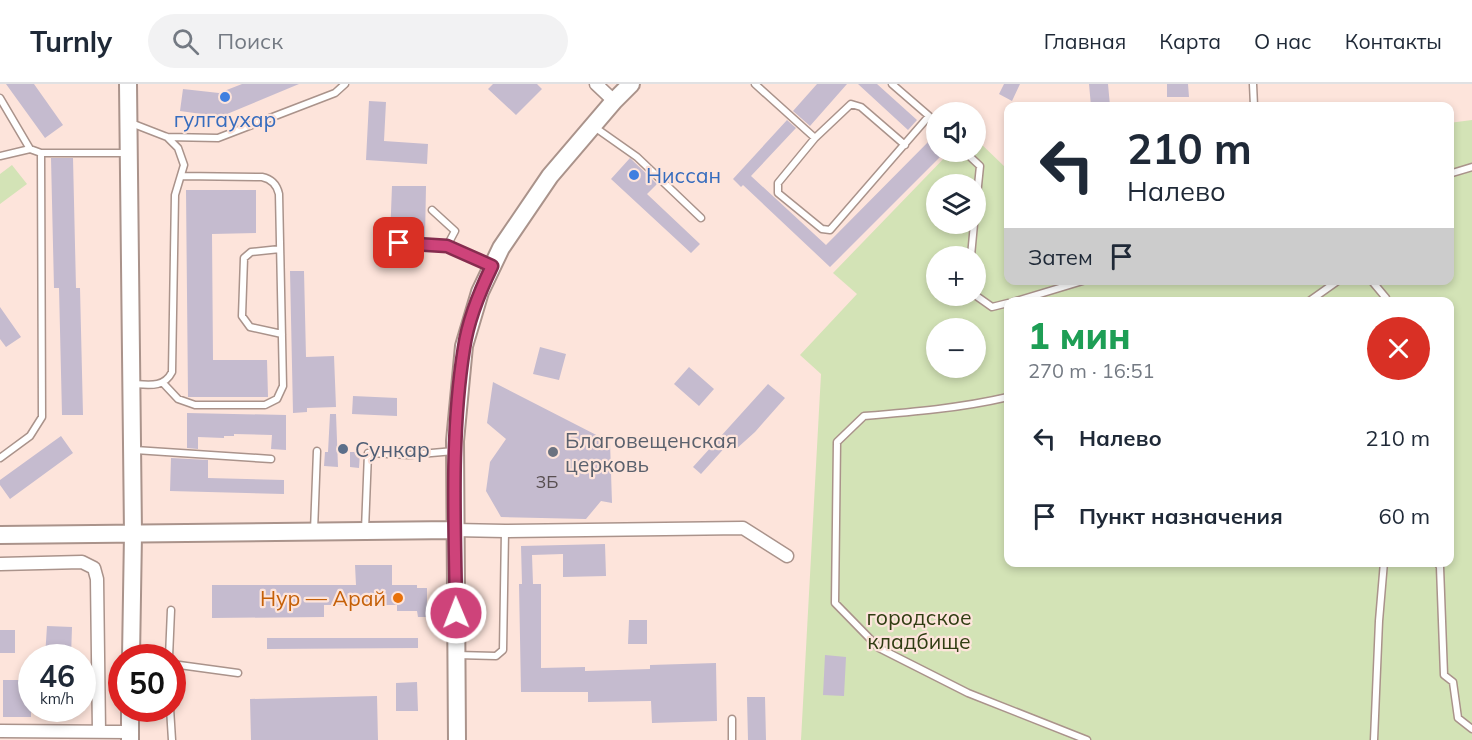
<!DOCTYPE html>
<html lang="ru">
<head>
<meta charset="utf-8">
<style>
	:root { --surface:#fff; --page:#f2f2f3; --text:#1f2937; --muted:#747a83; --line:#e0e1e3 }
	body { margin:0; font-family:Mulish,sans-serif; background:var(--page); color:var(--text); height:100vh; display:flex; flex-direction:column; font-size:22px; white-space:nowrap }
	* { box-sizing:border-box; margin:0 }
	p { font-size:20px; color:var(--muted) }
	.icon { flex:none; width:33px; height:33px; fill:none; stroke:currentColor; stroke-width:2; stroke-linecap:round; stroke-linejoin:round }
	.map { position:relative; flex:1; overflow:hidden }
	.panel { position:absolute; left:1004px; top:213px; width:450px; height:270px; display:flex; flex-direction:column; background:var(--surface); border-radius:12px; box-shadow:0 3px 9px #0003 }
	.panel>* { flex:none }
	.top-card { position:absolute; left:1004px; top:18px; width:450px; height:183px; border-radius:12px; box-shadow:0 3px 9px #0003; background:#fff; color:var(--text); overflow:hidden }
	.buttons { position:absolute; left:926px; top:18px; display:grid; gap:12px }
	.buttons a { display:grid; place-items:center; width:60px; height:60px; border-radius:50%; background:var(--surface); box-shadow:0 3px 9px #0003; font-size:30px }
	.speed { position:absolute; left:18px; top:560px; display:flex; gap:12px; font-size:30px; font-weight:700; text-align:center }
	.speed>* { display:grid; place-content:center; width:78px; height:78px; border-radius:50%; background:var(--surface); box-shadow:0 3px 9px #0003; line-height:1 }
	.speed small { font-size:15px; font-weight:400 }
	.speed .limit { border:9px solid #d22; background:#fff; color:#111 }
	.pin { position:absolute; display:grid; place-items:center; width:51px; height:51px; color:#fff; margin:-26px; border-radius:12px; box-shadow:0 3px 9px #0006 }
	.me { position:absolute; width:66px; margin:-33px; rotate:359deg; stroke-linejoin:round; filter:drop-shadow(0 0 4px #0008) }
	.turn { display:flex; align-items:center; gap:21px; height:126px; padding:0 24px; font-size:27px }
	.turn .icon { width:78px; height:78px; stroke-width:2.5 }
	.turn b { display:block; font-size:42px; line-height:51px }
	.then { display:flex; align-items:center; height:57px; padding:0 24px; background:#0003; gap:12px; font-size:22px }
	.round { display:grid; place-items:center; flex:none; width:63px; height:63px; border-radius:32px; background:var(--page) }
	.overview { display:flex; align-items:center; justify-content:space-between; height:102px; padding:0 24px }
	h1 { font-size:36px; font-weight:800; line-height:45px; color:#1e9e55 }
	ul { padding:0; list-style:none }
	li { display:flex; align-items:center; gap:18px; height:78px; padding:0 24px }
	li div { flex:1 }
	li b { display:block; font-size:22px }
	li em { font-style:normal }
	header { display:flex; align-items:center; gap:36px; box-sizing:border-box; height:84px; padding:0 30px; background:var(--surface); border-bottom:2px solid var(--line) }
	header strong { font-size:28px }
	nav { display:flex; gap:33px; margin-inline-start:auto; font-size:21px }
	.search { width:420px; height:54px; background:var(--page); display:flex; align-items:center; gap:15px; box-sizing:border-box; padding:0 21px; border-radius:33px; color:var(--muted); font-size:22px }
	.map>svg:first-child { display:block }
</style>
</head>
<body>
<header>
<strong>Turnly</strong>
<div class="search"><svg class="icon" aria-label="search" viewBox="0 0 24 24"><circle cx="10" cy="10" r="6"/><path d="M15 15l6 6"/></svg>Поиск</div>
<nav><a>Главная</a><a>Карта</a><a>О нас</a><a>Контакты</a></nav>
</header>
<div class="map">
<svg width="1472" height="656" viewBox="0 0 1472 656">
	<rect width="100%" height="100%" fill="#fde4db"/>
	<path fill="#d3e3b6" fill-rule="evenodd" d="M 1472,36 L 1472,656 L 801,656 L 821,290 L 800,271 L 857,210 L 833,189 L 950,68 L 975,68 L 975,54 L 1008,86 L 1008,196 L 1449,196 L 1449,39 ZM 936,100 L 975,100 L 975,140 L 936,140 ZM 936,172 L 975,172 L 975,212 L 936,212 ZM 1008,218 L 1449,218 L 1449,478 L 1008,478 ZM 936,244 L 975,244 L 975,284 L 936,284 Z
		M 12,81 L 27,100 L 0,120 L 0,90 Z"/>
	<path fill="#c5bbcf" d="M 6,0 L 34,0 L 63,41 L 45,54 Z
		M 242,0 L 299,0 L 227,30 L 216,32 L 180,27 L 183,5 L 219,9 Z
		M 493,0 L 537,0 L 542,5 L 516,31 L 488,5 Z
		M 817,0 L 847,0 L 810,42 L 793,27 Z
		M 858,0 L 877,0 L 917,36 L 908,46 Z
		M 1004,0 L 1020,0 L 1012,17 L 999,10 Z
		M 1089,0 L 1108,0 L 1110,22 L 1091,22 Z
		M 1167,0 L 1188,0 L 1189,13 L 1167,13 Z
		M 369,17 L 386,18 L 384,57 L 428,60 L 427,80 L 366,76 Z
		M 787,36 L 796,44 L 751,92 L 826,161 L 936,50 L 936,68 L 945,68 L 830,183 L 743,101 L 741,103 L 733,95 Z
		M 51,74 L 73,74 L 76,204 L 80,204 L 83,331 L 62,331 L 59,204 L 54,204 Z
		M 630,74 L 657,100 L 647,110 L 700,160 L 691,169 L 611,95 Z
		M 392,102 L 426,102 L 425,155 L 390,154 Z
		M 186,106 L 256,106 L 256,149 L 212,150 L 213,276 L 267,276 L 268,313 L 188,313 Z
		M 290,187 L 304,187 L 306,273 L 334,272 L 336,323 L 307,324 L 307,328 L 293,329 Z
		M 0,223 L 21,253 L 6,263 L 0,255 Z
		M 540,263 L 566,270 L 559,296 L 533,290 Z
		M 689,283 L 714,305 L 699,322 L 674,300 Z
		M 493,298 L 610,358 L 612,419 L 601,417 L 586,435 L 501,433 L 486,407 L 490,378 L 506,355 L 487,339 Z
		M 768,300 L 785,314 L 755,348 L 735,366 L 728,360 L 701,390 L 693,383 Z
		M 353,312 L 397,314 L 397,332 L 352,330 Z
		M 187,329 L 286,331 L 286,366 L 271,365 L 272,351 L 234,350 L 234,352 L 224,352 L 224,354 L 198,353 L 198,365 L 187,364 Z
		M 330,330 L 336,330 L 338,383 L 324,382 L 325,368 L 328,368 Z
		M 61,352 L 73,369 L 10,415 L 0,401 L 0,396 Z
		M 350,368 L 360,368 L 359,384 L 350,383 Z
		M 171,374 L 208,376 L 208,394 L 284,396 L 284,410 L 170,407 Z
		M 605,460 L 606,492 L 563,493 L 563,470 L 532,471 L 533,500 L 541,500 L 541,584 L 585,583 L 585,587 L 650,585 L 650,581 L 716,579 L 717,637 L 652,639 L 651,617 L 588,618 L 588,608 L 521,608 L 519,500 L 522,500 L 521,462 Z
		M 355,481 L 392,481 L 392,501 L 417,501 L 417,504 L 427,504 L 427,533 L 418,533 L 417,527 L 397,527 L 397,521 L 324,521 L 324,533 L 212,534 L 212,501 L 356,501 Z
		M 629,536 L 647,536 L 647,560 L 628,560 Z
		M 47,542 L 72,543 L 71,573 L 45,573 Z
		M 0,546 L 15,546 L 15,569 L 0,569 Z
		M 267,554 L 418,554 L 418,564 L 267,565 Z
		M 825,571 L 846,573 L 844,612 L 823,611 Z
		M 3,596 L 31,596 L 31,633 L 3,633 Z
		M 417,598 L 418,627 L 396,627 L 396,599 Z
		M 377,612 L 378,656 L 251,656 L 250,615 Z
		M 747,613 L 765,613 L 766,656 L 748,656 Z"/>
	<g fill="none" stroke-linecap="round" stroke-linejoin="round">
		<defs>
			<path id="lane" d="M 755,0 L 815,54
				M 892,0 L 929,32 L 830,146 L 822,145 L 778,109 L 778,99 L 815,54 L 851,20 L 861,23 L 905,61
				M 1253,0 L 1254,22
				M 0,14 L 30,65
				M 929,32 L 936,39
				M 131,39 L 167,53 L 218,54 L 335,9 L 345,0
				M 593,42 L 637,73 L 701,134
				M 965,68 L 980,82 L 975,131
				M 0,72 L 30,65 L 41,69
				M 1449,90 L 1472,83
				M 432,126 L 455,147 L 447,162
				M 399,159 L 447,162 L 492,182
				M 280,165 L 251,168 L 244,174 L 242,232 L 250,243 L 282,250
				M 971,172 L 974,140
				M 1371,196 L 1386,214 L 1387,218
				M 975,211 L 992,223 L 1008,219
				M 1013,218 L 1086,196
				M 1308,218 L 1339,196
				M 163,299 L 178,315 L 195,321 L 265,321 L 277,315 L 283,302 L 279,110 C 277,101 272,95 262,93 L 181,92
				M 133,300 C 149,301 164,304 172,288 L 175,111 L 184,81 L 178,64 L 167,53
				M 1008,313 C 961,324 913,328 864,332 L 837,358 L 835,519 L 879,564 L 968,609 L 1087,656
				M 135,366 L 271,375
				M 0,374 L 30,352 L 42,333 L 41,69 L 128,69
				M 365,446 L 368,369 L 409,371 L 454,367
				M 314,447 L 317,367
				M 1437,478 L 1440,483 L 1444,591 L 1453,598 L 1458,634 L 1472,645
				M 457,571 L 496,572 L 503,566 L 505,447
				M 169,573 L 171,526
				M 172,580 L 238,589
				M 170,624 L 172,656
				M 732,635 L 732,656
				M 1374,656 L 1379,537 L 1384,478"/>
			<path id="street" d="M 596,0 L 614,17
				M 454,446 L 505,447 L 743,444 L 787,472
				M 0,480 L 82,478 L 94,484 L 97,495 L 99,648
				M 0,647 L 130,648"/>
			<path id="secondary" d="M 128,0 L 133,450 L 131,573
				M 0,451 L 454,446
				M 130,656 L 130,624
				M 457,656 L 455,357 L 464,262 L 480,208 L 501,164 L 550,92 L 614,17 L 631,0"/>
		</defs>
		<use href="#lane" stroke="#aa938b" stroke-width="9"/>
		<use href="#street" stroke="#aa938b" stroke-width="15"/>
		<use href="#secondary" stroke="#aa938b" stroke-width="20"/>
		<use href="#lane" stroke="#fff" stroke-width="6"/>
		<use href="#street" stroke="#fff" stroke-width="12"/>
		<use href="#secondary" stroke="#fff" stroke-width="16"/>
	</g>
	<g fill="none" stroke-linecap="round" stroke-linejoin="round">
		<defs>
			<path id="route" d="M 399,159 L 447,162 L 492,182 C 480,207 468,236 464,264 C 450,351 455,441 456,529"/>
		</defs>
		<use href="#route" stroke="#862c4f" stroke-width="15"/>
		<use href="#route" stroke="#ce437a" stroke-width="10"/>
	</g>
	<g fill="#3f7fe0" stroke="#fde4db" stroke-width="2">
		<circle cx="225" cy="13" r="6"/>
		<circle cx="634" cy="91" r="6"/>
	</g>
	<circle fill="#5c6f8a" stroke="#fde4db" stroke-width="2" cx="343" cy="365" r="6"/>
	<circle fill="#6b7280" stroke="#fde4db" stroke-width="2" cx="553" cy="368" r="6"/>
	<circle fill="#e8710a" stroke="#fde4db" stroke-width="2" cx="398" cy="514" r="6"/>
	<g text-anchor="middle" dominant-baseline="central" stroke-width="4.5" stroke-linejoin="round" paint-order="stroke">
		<g font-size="18" fill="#584e50">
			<text x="547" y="397">3Б</text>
		</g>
		<g font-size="21" fill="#366cbe" stroke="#fde4db">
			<text x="225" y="35">гулгаухар</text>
			<text x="646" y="91" text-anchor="start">Ниссан</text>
		</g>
		<g font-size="21" fill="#5b616d" stroke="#fde4db" text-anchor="start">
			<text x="565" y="356">Благовещенская<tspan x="565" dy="24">церковь</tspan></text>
		</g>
		<g font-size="21" fill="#4e5e75" stroke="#fde4db" text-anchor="start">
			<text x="355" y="365">Сункар</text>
		</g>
		<g font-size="21" fill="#c56008" stroke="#fde4db" text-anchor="end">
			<text x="386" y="514">Нур — Арай</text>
		</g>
		<g font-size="21" fill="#303d12" stroke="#fde4db">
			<text x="919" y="533">городское<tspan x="919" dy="24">кладбище</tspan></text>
		</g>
	</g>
</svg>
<div class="buttons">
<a><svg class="icon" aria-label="sound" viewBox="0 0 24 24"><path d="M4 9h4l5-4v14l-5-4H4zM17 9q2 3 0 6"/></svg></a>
<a><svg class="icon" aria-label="layers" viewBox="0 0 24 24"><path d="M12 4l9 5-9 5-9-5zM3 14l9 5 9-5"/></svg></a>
<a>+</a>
<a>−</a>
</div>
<div class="speed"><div>46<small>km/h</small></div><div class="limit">50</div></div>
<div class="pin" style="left:399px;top:159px;background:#d93025"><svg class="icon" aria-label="arrive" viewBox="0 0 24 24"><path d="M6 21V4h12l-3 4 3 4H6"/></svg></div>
<svg class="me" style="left:456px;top:529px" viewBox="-20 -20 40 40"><circle r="17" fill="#ce437a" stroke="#fff" stroke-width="3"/><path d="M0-11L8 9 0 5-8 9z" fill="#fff"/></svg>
<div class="top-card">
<div class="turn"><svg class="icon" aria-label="left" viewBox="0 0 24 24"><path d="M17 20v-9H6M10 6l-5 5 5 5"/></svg><div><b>210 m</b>Налево</div></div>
<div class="then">Затем<svg class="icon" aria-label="arrive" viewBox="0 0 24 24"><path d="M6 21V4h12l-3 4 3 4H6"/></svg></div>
</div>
<section class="panel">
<div class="overview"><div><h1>1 мин</h1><p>270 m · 16:51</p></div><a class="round" style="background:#d93025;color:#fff"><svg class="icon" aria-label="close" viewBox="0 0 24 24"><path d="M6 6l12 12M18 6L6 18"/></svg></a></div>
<ul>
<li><svg class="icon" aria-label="left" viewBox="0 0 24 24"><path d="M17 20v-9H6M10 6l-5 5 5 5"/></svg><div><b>Налево</b></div><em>210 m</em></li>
<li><svg class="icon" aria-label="arrive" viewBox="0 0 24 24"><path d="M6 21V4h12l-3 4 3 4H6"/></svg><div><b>Пункт назначения</b></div><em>60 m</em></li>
</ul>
</section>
</div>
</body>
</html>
